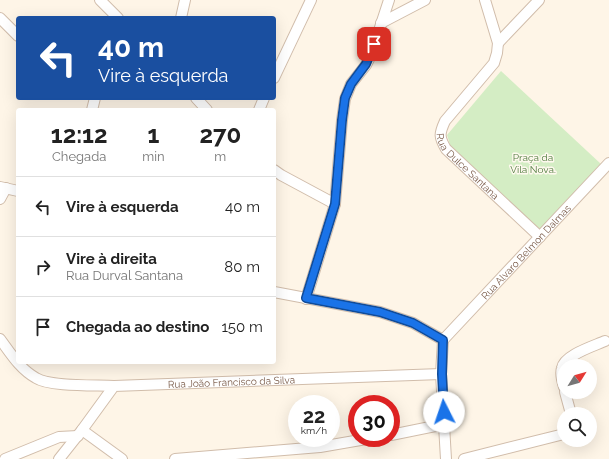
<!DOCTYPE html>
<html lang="pt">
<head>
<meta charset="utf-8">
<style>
	:root { --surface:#fff; --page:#f6f6f6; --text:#222; --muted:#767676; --line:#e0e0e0 }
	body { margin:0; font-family:Raleway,sans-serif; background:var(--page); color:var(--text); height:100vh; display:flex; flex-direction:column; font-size:15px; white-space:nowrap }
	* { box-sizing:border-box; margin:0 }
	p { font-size:13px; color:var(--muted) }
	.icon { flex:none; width:22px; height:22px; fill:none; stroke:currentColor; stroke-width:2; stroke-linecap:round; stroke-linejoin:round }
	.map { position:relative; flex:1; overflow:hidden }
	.drawer { position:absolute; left:16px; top:108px; width:260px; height:256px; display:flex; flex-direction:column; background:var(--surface); border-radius:4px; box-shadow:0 4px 16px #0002 }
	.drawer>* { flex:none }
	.guide { position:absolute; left:16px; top:16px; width:260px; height:84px; border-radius:4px; box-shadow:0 4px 16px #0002; background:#1a4fa0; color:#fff; overflow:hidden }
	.needle { width:26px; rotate:53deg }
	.controls { position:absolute; left:557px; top:359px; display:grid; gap:8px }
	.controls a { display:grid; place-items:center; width:40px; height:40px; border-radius:50%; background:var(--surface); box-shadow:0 4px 16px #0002; font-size:20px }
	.speed { position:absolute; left:288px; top:395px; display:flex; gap:8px; font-size:20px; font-weight:700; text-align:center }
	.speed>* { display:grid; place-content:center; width:52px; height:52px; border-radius:50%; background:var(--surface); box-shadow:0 4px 16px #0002; line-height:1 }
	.speed small { font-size:10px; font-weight:400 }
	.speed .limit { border:6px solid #d22; background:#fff; color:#111 }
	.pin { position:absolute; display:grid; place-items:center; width:34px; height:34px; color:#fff; margin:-17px; border-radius:8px; box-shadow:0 2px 6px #0006 }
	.me { position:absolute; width:44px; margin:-22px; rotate:356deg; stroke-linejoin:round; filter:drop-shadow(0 0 3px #0008) }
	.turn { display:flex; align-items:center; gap:14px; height:84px; padding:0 16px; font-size:18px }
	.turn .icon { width:52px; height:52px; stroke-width:2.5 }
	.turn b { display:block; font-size:28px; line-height:34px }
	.eta { display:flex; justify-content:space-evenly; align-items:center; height:68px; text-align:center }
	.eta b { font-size:24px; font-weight:700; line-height:28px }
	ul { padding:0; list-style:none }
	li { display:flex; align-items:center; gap:12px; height:60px; padding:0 16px; border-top:1px solid var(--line) }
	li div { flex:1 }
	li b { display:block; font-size:15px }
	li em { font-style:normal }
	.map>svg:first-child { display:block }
</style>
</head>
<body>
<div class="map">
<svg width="609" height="459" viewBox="0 0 609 459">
	<rect width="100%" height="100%" fill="#fef5e7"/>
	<path fill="#d4edc4" d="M 501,71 L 601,164 L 539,231 L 451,148 L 447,135 Z"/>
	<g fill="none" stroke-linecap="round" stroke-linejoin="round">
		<defs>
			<g id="minor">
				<path d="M 100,0 L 118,18"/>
				<path id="s1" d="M 485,0 L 498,43 L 497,53 L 494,63 L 445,121 C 439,134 439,137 446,149 L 540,237"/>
				<path d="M 0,18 L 18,36"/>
				<path d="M 181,18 L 185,0"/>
				<path d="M 381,23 L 425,0"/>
				<path d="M 498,43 L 539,0"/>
				<path d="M 274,78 L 311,0"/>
				<path d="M 196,98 L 207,110"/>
				<path d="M 92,110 L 95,98"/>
				<path d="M 259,110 L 264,98"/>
				<path d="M 274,170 L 281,175 L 335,204"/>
				<path d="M 0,187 L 18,191"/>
				<path d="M 0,199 L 6,188"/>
				<path d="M 274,292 L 380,312 L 413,323 L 443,340"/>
				<path d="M 306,299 L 335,204 L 342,120 L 345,99 L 351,84 L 366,65 L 371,55 L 389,0"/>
				<path d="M 0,339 C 11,354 20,369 36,378 C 50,387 96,385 114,386"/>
				<path id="s2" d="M 443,340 L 609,163"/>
				<path d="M 443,340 L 441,374 L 446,459"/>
				<path d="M 564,387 C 562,381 560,374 562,368 C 564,355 594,346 605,341"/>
				<path d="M 565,392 L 571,414"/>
				<path d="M 82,430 L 122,459"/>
				<path d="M 391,435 L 445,424"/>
				<path d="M 5,459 L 59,437 L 78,436"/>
				<path id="s3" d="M 59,459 L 82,430 L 114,386 L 441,374"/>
				<path d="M 175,459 L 320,447 L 372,438"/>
				<path d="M 464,459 L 560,435 L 564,433"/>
			</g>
		</defs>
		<use href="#minor" stroke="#d1bdab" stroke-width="12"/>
		<use href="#minor" stroke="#fff" stroke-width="10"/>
	</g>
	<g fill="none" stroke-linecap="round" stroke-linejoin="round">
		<defs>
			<path id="route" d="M 374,44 L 366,64 L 351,84 L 345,98 L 342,120 L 335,204 L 306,298 L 380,312 L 413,323 L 443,340 L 442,374 L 444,412"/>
		</defs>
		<use href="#route" stroke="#114b97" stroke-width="10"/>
		<use href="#route" stroke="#1a73e8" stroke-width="7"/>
	</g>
	<g text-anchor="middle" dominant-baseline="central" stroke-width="3" stroke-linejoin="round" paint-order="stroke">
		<g font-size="10" fill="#4e7a3d" stroke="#fff9ef">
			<text x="533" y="157">Praça da<tspan x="533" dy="12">Vila Nova.</tspan></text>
		</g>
		<g font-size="10" fill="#7a5b49" stroke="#fff9ef">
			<text stroke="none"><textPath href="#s1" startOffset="198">Rua Dulce Santana</textPath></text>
			<text stroke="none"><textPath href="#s2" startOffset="121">Rua Alvaro Belmon Dalmas</textPath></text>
			<text stroke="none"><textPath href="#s3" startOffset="209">Rua João Francisco da Silva</textPath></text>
		</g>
	</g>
</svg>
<div class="controls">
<a><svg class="needle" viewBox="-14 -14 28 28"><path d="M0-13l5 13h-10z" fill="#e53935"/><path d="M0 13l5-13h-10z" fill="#767676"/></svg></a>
<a><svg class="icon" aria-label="search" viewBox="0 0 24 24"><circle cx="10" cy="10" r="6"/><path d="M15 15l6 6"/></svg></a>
</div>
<div class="speed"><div>22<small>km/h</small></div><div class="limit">30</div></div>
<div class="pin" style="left:374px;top:44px;background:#d93025"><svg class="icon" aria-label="arrive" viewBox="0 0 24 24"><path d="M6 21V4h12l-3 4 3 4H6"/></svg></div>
<svg class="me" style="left:444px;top:412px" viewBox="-20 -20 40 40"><circle r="19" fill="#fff"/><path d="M0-13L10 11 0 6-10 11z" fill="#1a73e8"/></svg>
<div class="guide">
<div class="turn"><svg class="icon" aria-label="left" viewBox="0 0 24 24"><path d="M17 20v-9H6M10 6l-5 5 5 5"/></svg><div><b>40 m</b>Vire à esquerda</div></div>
</div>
<section class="drawer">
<div class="eta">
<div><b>12:12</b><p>Chegada</p></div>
<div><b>1</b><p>min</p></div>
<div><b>270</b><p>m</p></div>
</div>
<ul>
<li><svg class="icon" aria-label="left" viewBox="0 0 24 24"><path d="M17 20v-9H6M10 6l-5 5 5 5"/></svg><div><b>Vire à esquerda</b></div><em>40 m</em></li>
<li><svg class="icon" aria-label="right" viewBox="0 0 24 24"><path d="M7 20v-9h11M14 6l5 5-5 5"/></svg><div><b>Vire à direita</b><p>Rua Durval Santana</p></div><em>80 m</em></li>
<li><svg class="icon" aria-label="arrive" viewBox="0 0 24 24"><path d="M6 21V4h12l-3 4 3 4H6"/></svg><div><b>Chegada ao destino</b></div><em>150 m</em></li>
</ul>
</section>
</div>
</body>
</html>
